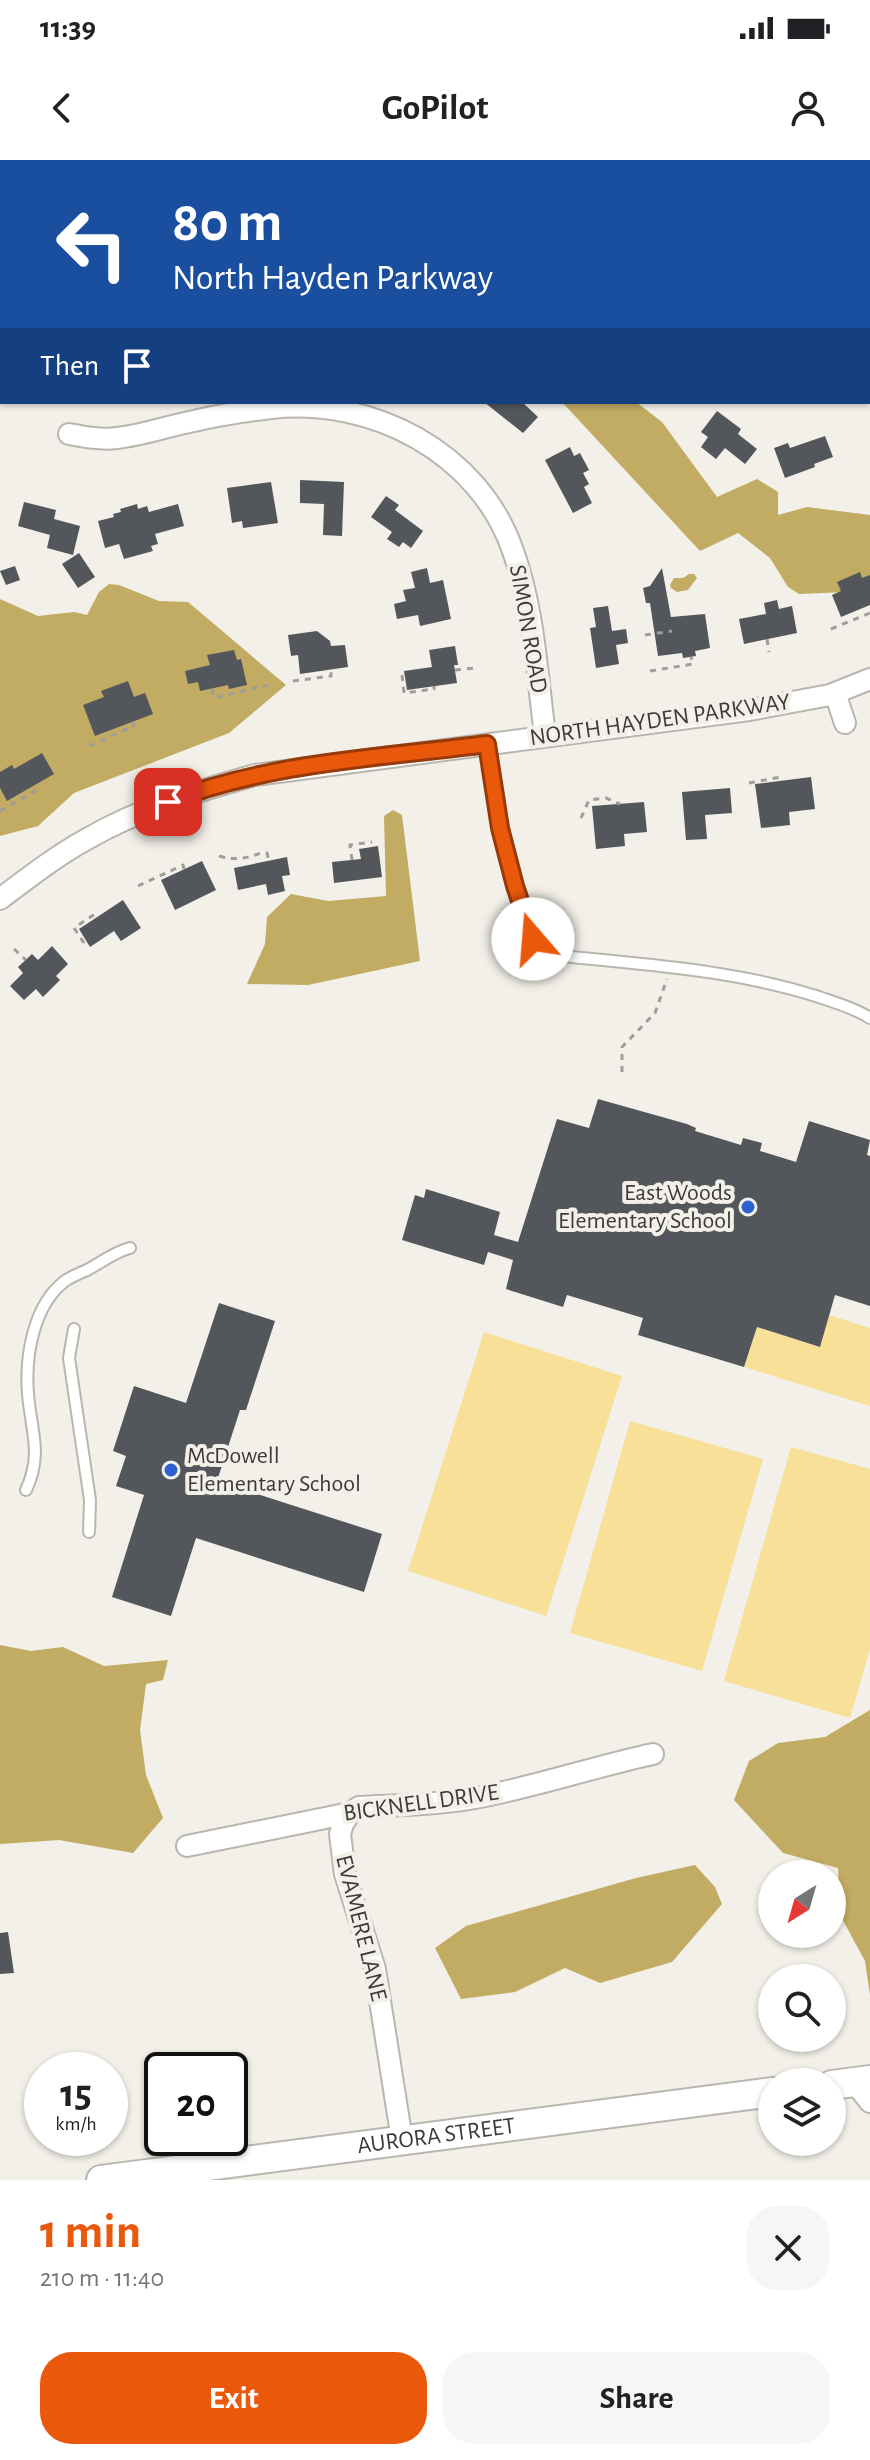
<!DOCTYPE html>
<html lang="en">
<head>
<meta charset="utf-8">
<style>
	:root { --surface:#fff; --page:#f6f6f6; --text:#202124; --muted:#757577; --accent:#ea580c }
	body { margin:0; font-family:"Alegreya Sans",sans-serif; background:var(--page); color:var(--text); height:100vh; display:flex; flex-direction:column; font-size:30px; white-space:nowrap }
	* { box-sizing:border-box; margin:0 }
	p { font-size:26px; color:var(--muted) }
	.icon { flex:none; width:44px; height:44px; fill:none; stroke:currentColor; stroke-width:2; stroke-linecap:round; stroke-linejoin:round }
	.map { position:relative; height:2020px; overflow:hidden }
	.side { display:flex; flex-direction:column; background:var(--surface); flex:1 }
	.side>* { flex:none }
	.banner { position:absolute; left:0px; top:0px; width:870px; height:244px; box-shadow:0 2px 6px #0004; background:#1a4fa0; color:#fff; overflow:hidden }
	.needle { width:52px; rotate:217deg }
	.fabs { position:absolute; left:758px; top:1700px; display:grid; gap:16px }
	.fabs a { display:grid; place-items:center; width:88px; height:88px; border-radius:50%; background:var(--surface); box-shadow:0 2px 6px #0004; font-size:40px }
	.speed { position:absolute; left:24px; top:1892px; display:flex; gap:16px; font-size:40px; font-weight:700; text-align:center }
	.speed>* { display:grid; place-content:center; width:104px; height:104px; border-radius:50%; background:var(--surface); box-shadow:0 2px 6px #0004; line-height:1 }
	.speed small { font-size:20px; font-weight:400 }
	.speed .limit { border:4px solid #111; border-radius:12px; background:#fff; color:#111 }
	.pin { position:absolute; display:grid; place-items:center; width:68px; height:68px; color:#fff; margin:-34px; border-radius:16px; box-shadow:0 4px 12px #0006 }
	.me { position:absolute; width:88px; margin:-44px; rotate:342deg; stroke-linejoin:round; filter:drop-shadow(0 0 6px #0008) }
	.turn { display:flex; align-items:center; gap:28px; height:168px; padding:0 40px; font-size:36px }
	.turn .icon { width:104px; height:104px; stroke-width:2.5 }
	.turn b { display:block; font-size:56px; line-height:68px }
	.then { display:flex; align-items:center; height:76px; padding:0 40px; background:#0003; gap:16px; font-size:30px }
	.round { display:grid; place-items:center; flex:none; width:84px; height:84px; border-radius:32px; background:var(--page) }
	.head { display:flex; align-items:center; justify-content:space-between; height:136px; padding:0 40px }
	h1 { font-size:48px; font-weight:600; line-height:60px; color:var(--accent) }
	.cta { display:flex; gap:16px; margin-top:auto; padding:16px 40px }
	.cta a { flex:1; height:92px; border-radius:32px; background:var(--accent); color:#fff; font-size:32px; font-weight:600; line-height:92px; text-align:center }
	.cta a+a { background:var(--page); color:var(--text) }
	.status { display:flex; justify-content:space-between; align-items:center; height:56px; padding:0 40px; background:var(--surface); direction:ltr }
	.status svg { height:22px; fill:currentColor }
	header { display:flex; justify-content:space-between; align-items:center; height:104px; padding:0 40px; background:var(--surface); font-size:36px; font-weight:600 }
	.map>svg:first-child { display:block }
</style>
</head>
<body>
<div class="status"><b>11:39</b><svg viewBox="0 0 49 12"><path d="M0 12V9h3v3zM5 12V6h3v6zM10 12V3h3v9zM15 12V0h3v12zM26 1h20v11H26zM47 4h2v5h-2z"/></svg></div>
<header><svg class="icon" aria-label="back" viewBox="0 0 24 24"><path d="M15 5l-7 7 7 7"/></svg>GoPilot<svg class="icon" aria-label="person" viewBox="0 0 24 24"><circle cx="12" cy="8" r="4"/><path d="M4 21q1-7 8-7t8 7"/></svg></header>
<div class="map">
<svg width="870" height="2020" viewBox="0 0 870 2020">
	<rect width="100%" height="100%" fill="#f2f0e8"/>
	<path fill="#f8e098" d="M 829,1155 L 870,1168 L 870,1246 L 744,1207 L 757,1167 L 819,1187 Z
		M 484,1172 L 622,1216 L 546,1456 L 408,1411 Z
		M 630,1261 L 763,1299 L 702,1511 L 570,1473 Z
		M 791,1287 L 870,1309 L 870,1489 L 850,1558 L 724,1521 Z"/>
	<path fill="#c2ab63" d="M 562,242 L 636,242 L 662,262 L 717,337 L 757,319 L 778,332 L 778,355 L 807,347 L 870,355 L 870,431 L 799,434 L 788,427 L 770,398 L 738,373 L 700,391 Z
		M 109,424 L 119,425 L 159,441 L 188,442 L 286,525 L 229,573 L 74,633 L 38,666 L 0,676 L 0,439 L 38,456 L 74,452 L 87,455 L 99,432 Z
		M 393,650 L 402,655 L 420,801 L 308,825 L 247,824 L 265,784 L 267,757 L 291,734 L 328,741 L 386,736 L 384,656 Z
		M 0,1485 L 31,1491 L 63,1487 L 104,1506 L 168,1500 L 163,1520 L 146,1524 L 140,1570 L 146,1615 L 163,1658 L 133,1693 L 59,1680 L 0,1684 Z
		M 870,1550 L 870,1835 L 865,1801 L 840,1755 L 838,1708 L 783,1693 L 734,1640 L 749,1601 L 778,1583 L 825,1577 Z
		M 695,1705 L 715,1727 L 722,1744 L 672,1802 L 600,1823 L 565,1808 L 515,1832 L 461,1839 L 435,1788 L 466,1766 L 636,1718 Z"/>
	<path fill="#c3ac64" d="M 689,414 L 694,414 L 697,418 L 688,430 L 677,432 L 671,428 L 670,425 L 674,418 L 683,418 Z"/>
	<path fill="#53575c" d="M 484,242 L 522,242 L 538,257 L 523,273 Z
		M 717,251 L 741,269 L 738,274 L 757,289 L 745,304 L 725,288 L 716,299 L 701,287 L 708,277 L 701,272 Z
		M 825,276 L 833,297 L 814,304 L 815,307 L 785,318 L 774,288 L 788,283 L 790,288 Z
		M 570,287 L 574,296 L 580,293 L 589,310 L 583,313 L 589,324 L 584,327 L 592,343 L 573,353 L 545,300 Z
		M 300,320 L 344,322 L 342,376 L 323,375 L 324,344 L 300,343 Z
		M 271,322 L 278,363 L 243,368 L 242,361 L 232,363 L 227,328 Z
		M 386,336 L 399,345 L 395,350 L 423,371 L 411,388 L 403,382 L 399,387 L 387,379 L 392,372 L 371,357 Z
		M 24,342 L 56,350 L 54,359 L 80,366 L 73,395 L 47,388 L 50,375 L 18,366 Z
		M 137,344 L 138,349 L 147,346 L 149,352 L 178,344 L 184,366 L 155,374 L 158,384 L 151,386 L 153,391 L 124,399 L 119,384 L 105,388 L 98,361 L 114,357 L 113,354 L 121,352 L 120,349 Z
		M 79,393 L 95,417 L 78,428 L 62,404 Z
		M 15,406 L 20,420 L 6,425 L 0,411 Z
		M 427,408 L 430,423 L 443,420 L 451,459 L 420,466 L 418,455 L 397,459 L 394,444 L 406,441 L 403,430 L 415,428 L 411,412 Z
		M 662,408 L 671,457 L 705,454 L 710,488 L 695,491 L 696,496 L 683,498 L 682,493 L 658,496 L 650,443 L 646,443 L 643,428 L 650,426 Z
		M 860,412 L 862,418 L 870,415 L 870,445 L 841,457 L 832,435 L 841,431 L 837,422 Z
		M 777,440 L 779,449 L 792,446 L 797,473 L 744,484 L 739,459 L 766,454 L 764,443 Z
		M 608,446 L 612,471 L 626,469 L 628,483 L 616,485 L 619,504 L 596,508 L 590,468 L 596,467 L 593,448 Z
		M 317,471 L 330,481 L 331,486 L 345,485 L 348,507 L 300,514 L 298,495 L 291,496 L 288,475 Z
		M 455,486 L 458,505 L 454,505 L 457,523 L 407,530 L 404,511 L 432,507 L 429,490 Z
		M 234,490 L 237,500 L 241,499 L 247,525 L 229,529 L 228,525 L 200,531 L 198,522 L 188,524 L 185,511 L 210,505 L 207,495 Z
		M 128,521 L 134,537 L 145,533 L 153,554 L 95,576 L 83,545 L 104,537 L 101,531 Z
		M 42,593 L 54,614 L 7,641 L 0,628 L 0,612 L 12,605 L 14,609 Z
		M 811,617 L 815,649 L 789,652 L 790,665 L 761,668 L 755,624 Z
		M 730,628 L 732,653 L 705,655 L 707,679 L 686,680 L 682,632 Z
		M 644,642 L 647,672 L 624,674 L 625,686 L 596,689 L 592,646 Z
		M 378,686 L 382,717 L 334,723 L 332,702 L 361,699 L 359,689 Z
		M 287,697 L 290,715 L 282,716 L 285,731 L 268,735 L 266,724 L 238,730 L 234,708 Z
		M 202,701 L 216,730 L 175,750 L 161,720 Z
		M 123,740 L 141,768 L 121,781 L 114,771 L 90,787 L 79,769 Z
		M 52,786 L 68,804 L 56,816 L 60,820 L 43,837 L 36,829 L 24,840 L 10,826 L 23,813 L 18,807 L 32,794 L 38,800 Z
		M 598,939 L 687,964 L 696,968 L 695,971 L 741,985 L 743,978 L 762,983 L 760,991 L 796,1002 L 809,961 L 870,980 L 867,995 L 870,996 L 870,1146 L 835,1135 L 820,1187 L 757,1167 L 744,1207 L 638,1175 L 643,1158 L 567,1135 L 563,1147 L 506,1129 L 513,1100 L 488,1092 L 484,1105 L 402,1080 L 415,1035 L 424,1038 L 426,1029 L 500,1052 L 494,1075 L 518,1082 L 557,959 L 589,968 Z
		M 219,1143 L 275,1161 L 246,1250 L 240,1250 L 217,1321 L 382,1374 L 364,1432 L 196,1378 L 171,1456 L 112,1437 L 144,1335 L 116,1326 L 126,1296 L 113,1291 L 134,1226 L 186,1243 Z
		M 8,1772 L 14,1813 L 0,1814 L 0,1773 Z"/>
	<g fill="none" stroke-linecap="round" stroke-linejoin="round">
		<defs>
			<path id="lane" d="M 487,584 C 492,619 517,776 544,791 C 549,794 557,795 562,796 C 648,805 736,810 819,837 C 836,843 855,848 870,858
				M 74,1169 L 69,1198 L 90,1340 L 89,1372
				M 26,1330 C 43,1294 31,1271 28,1234 C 25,1197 33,1145 65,1121 C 71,1117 80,1113 87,1110 C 102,1102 114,1092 130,1088"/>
			<path id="street" d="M 527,0 L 530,2
				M 868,102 L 870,99
				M 69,274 C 85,277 101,280 117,278 C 143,275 168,266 194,261 C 219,255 246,251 271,248 C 372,237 479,292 513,391 C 534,449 537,514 545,575
				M 835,533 L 845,563
				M 0,739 C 28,718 56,696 87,679 C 139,649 197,631 255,615 L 749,550 L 830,535 L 870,519
				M 350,1653 L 343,1664 L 340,1674 L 345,1714 L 375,1809 L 402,1980
				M 187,1686 L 350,1653 L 359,1647 C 397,1645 437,1645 475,1638 C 535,1627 593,1607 653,1594
				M 854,1922 L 870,1942"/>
			<g id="secondary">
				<path d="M 832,1925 L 870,1920"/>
				<path id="s1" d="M 101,2020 L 772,1932"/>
			</g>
		</defs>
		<use href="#lane" stroke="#b8b6af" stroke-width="14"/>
		<use href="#street" stroke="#b8b6af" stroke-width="24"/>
		<use href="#secondary" stroke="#b8b6af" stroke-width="32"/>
		<path stroke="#9e9d97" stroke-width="3" stroke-dasharray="6 6" stroke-linecap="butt" d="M 831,469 L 870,453
			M 645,475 L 672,471
			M 767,479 L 769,492
			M 455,510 L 476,508
			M 650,511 L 693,504 L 691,497
			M 402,515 L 404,533 L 434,529 L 434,526
			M 293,521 L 331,516 L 331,510
			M 212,529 L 214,538 L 268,525
			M 89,586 L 134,566 L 132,562
			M 749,623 L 781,617 L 781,620
			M 0,651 L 35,631 L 32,626
			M 581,658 L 589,640 L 606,638 L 620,644
			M 219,696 C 237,701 247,698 264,692 L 267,693 L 269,701
			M 352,700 L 350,685 L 372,682
			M 138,726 L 183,705 L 184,709
			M 84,783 L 74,768 L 95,754 L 97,757
			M 14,789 L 26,800
			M 622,912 L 622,887 L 655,853 L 667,819"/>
		<use href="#lane" stroke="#fff" stroke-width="10"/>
		<use href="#street" stroke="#fff" stroke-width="20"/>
		<use href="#secondary" stroke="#fff" stroke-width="28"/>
	</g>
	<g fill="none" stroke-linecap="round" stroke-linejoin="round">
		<defs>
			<path id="route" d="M 168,642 C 269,602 380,598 487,584 L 500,668 L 515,726 L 533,779"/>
		</defs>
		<use href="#route" stroke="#983908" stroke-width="20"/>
		<use href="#route" stroke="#ea580c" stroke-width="14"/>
	</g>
	<g fill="#2c61cf" stroke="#f2f0e8" stroke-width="3">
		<circle cx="748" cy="1047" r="8"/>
		<circle cx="171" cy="1310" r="8"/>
	</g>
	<g text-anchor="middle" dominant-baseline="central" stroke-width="8" stroke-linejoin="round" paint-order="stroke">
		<g font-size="24" fill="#3c3b38" stroke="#f2f0e8">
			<text transform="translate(528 469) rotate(80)">SIMON ROAD</text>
			<text transform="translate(660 560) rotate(-8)">NORTH HAYDEN PARKWAY</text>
			<text transform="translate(421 1643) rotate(-8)">BICKNELL DRIVE</text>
			<text transform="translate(361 1768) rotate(76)">EVAMERE LANE</text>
			<text stroke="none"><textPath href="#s1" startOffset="338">AURORA STREET</textPath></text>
		</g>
		<g font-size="24" fill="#3c3b38" stroke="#f2f0e8" text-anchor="end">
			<text x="732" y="1033">East Woods<tspan x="732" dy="28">Elementary School</tspan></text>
			<text x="187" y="1296" text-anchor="start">McDowell<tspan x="187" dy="28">Elementary School</tspan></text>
		</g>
	</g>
</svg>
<div class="fabs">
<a><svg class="needle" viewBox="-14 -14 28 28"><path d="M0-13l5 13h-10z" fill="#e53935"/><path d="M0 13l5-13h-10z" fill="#757577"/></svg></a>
<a><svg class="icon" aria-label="search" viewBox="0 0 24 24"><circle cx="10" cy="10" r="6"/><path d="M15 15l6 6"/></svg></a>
<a><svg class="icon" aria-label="layers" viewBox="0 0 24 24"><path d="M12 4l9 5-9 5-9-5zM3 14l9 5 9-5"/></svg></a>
</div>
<div class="speed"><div>15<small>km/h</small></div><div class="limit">20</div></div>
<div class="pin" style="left:168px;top:642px;background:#d93025"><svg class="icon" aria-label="arrive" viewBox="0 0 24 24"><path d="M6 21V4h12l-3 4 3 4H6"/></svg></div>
<svg class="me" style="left:533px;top:779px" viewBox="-20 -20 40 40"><circle r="19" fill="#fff"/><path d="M0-13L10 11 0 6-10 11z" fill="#ea580c"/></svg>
<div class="banner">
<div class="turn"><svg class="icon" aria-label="left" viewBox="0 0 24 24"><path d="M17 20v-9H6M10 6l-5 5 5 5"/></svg><div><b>80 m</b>North Hayden Parkway</div></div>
<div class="then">Then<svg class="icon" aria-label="arrive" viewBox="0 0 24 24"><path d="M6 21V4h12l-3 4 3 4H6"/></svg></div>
</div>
</div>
<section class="side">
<div class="head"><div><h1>1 min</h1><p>210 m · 11:40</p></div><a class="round"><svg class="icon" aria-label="close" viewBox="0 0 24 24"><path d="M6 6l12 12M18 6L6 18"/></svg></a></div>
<div class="cta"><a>Exit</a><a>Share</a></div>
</section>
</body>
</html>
